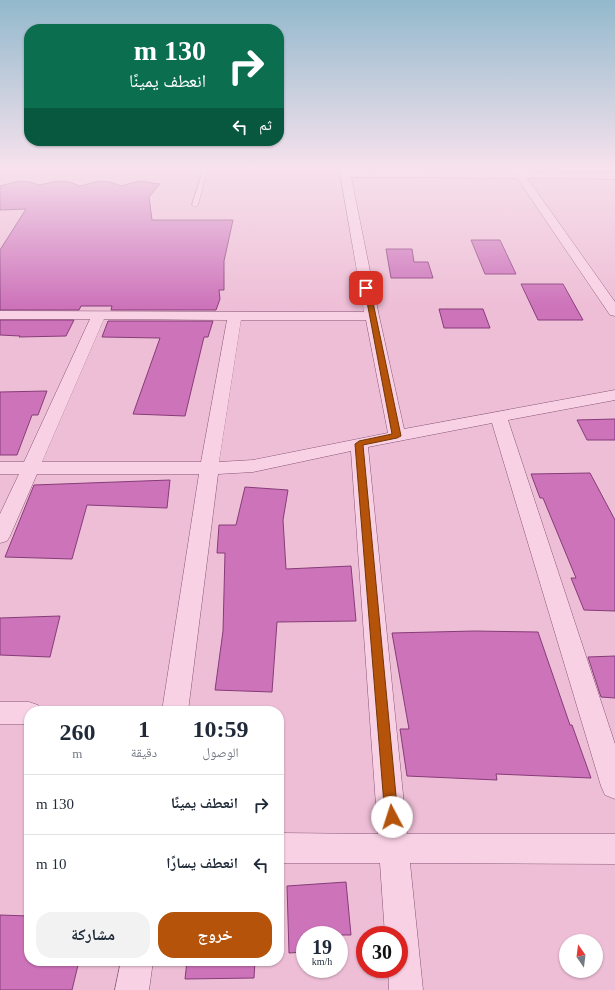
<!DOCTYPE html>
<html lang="ar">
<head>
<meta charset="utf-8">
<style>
	:root { --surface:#fff; --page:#f2f2f3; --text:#1f2937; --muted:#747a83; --line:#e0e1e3; --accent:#b45309 }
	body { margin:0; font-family:"Times New Roman","Noto Naskh Arabic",serif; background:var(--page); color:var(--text); direction:rtl; height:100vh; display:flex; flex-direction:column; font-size:15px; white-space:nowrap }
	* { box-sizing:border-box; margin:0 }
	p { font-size:13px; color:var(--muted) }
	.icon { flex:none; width:22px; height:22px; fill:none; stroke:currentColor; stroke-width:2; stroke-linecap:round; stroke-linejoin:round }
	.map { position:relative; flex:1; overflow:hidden; direction:ltr }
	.details { position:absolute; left:24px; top:706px; width:260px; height:260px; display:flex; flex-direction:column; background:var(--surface); border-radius:16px; box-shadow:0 1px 3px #0004; direction:rtl }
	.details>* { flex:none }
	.hud { position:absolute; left:24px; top:24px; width:260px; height:122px; border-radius:16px; box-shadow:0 1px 3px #0004; direction:rtl; background:#0b6e4f; color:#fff; overflow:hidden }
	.needle { width:26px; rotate:346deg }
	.controls { position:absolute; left:559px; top:934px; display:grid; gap:8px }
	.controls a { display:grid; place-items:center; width:44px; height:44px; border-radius:50%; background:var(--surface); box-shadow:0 1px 3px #0004; font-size:20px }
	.speed { position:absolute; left:296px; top:926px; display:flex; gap:8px; font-size:20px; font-weight:700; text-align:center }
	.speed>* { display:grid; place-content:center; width:52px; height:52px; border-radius:50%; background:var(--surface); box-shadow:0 1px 3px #0004; line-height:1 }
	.speed small { font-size:10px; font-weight:400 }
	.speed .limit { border:6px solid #d22; background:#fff; color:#111 }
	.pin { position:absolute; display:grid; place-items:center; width:34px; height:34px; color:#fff; margin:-17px; border-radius:8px; box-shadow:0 2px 6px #0006 }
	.me { position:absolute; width:44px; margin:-22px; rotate:355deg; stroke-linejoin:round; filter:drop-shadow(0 0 3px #0008) }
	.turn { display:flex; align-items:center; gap:14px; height:84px; padding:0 12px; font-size:18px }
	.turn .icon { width:52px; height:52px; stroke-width:2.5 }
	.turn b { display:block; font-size:28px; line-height:34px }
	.then { display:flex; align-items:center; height:38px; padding:0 12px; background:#0003; gap:8px; font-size:15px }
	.eta { display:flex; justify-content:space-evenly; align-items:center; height:68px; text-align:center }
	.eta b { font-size:24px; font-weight:700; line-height:28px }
	.cta { display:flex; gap:8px; margin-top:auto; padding:8px 12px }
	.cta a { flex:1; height:46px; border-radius:16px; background:var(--accent); color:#fff; font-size:16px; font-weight:700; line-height:46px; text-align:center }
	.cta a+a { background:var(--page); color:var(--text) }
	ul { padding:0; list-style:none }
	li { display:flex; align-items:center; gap:12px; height:60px; padding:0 12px; border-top:1px solid var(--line) }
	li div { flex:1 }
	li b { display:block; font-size:15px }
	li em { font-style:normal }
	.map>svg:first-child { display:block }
</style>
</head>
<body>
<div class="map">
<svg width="615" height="990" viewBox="0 0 615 990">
	<rect width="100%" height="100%" fill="#eebed6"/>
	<path fill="#cd73ba" stroke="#863c78" d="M 19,181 L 31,182 L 39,185 L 58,181 L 70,182 L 80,186 L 99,181 L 111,182 L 121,186 L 139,181 L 160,184 L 149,197 L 152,220 L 233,220 L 224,261 L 224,290 L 219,290 L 220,299 L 216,310 L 111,310 L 112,306 L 81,306 L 79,310 L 0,310 L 0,250 L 26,209 L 0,210 L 0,186 Z
		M 471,240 L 500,240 L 516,274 L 485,274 Z
		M 386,249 L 412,249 L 414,262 L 428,262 L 433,278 L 391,278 Z
		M 521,284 L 563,284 L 583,320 L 538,320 Z
		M 439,309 L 483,309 L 490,328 L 444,328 Z
		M 0,320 L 74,320 L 66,336 L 19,337 L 20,336 L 0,335 Z
		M 108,321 L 213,321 L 208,337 L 204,337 L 185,416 L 133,414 L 160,338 L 102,337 Z
		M 47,391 L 38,415 L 32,415 L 17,455 L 0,455 L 0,392 Z
		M 615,419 L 615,440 L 587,440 L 577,420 Z
		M 590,473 L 615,520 L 615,611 L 584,610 L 571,578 L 576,578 L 543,498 L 540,498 L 531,474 Z
		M 170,480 L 167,508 L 87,505 L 72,559 L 5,557 L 34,485 Z
		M 245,487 L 288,490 L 283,520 L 286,569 L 351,566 L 356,621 L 277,622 L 272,692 L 215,690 L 223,631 L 225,553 L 217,553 L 219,525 L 236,525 Z
		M 60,616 L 50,657 L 0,655 L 0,618 Z
		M 474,631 L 538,632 L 570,725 L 572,725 L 591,778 L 496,774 L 497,780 L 407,776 L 400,729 L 409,729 L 392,633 Z
		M 615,656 L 615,698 L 601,697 L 588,657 Z
		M 346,882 L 351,935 L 305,935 L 305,952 L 289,953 L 287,886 Z
		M 0,915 L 29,916 L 29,961 L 79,961 L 72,990 L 0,990 Z
		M 187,961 L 255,961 L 254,978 L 185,979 Z"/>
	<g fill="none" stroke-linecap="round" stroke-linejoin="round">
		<defs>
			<path id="service" d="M 204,167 L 208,167 L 198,205 L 195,207 L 192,205 Z"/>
			<path id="minor" d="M 339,167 L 349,167 L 350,171 L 513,172 L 509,167 L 519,167 L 523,172 L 615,173 L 615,179 L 527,178 L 615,302 L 615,316 L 610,315 L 517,178 L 351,177 L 379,316 L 404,429 L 615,390 L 615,400 L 508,420 L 615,744 L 615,799 L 605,795 L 601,786 L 492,423 L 368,447 L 407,834 L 615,834 L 615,864 L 410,863 L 423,990 L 389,990 L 388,969 L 399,969 L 399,935 L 385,935 L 380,863 L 279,863 L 279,833 L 378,834 L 351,451 L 253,472 L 218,474 L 188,711 L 162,711 L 199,474 L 37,474 L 10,536 L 7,541 L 0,543 L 0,514 L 19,474 L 0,474 L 0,462 L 24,462 L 90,319 L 0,319 L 0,311 L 364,312 ZM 104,319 L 227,320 L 201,462 L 42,462 ZM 241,320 L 366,320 L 388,433 L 253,460 L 219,462 Z
				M 0,702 L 29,702 L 38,705 L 41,711 L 29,711 L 29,724 L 0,724 Z
				M 121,961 L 153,961 L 149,990 L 115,990 Z"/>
		</defs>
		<use href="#service" stroke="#875777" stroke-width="1"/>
		<use href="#minor" stroke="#875777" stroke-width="1"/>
		<use href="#service" fill="#f9d1e5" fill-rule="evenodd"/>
		<use href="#minor" fill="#f9d1e5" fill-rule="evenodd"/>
	</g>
	<linearGradient id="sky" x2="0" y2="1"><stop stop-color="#92b9cc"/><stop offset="0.55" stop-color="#f7e2ed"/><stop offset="1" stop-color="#f7e2ed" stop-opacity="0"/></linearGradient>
	<rect width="615" height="306" fill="url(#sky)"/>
	<path fill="#b45309" stroke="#753606" d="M 364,286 L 370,288 L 401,436 L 397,438 L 363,445 L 398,817 L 396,822 L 392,824 L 387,822 L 385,817 L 355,444 L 359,441 L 392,434 Z"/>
</svg>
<div class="controls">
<a><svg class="needle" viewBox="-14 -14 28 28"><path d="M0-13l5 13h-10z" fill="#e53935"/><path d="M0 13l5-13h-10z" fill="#747a83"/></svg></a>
</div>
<div class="speed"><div>19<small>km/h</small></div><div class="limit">30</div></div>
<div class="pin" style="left:366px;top:288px;background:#d93025"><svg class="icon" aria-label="arrive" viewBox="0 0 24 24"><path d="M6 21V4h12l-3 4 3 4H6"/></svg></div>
<svg class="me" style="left:392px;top:817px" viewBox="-20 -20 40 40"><circle r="19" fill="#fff"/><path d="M0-13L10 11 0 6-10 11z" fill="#b45309"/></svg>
<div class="hud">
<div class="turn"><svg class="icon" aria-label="right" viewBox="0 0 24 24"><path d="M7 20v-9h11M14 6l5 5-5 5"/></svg><div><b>130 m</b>انعطف يمينًا</div></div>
<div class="then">ثم<svg class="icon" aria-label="left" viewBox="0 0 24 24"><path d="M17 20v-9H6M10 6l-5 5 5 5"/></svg></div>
</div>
<section class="details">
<div class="eta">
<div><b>10:59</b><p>الوصول</p></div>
<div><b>1</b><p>دقيقة</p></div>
<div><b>260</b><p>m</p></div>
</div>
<ul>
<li><svg class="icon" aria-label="right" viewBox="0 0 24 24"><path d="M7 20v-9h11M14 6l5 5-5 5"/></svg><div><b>انعطف يمينًا</b></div><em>130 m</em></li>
<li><svg class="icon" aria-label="left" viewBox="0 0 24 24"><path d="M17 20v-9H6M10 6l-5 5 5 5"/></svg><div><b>انعطف يسارًا</b></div><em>10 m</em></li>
</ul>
<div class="cta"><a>خروج</a><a>مشاركة</a></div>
</section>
</div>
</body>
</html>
